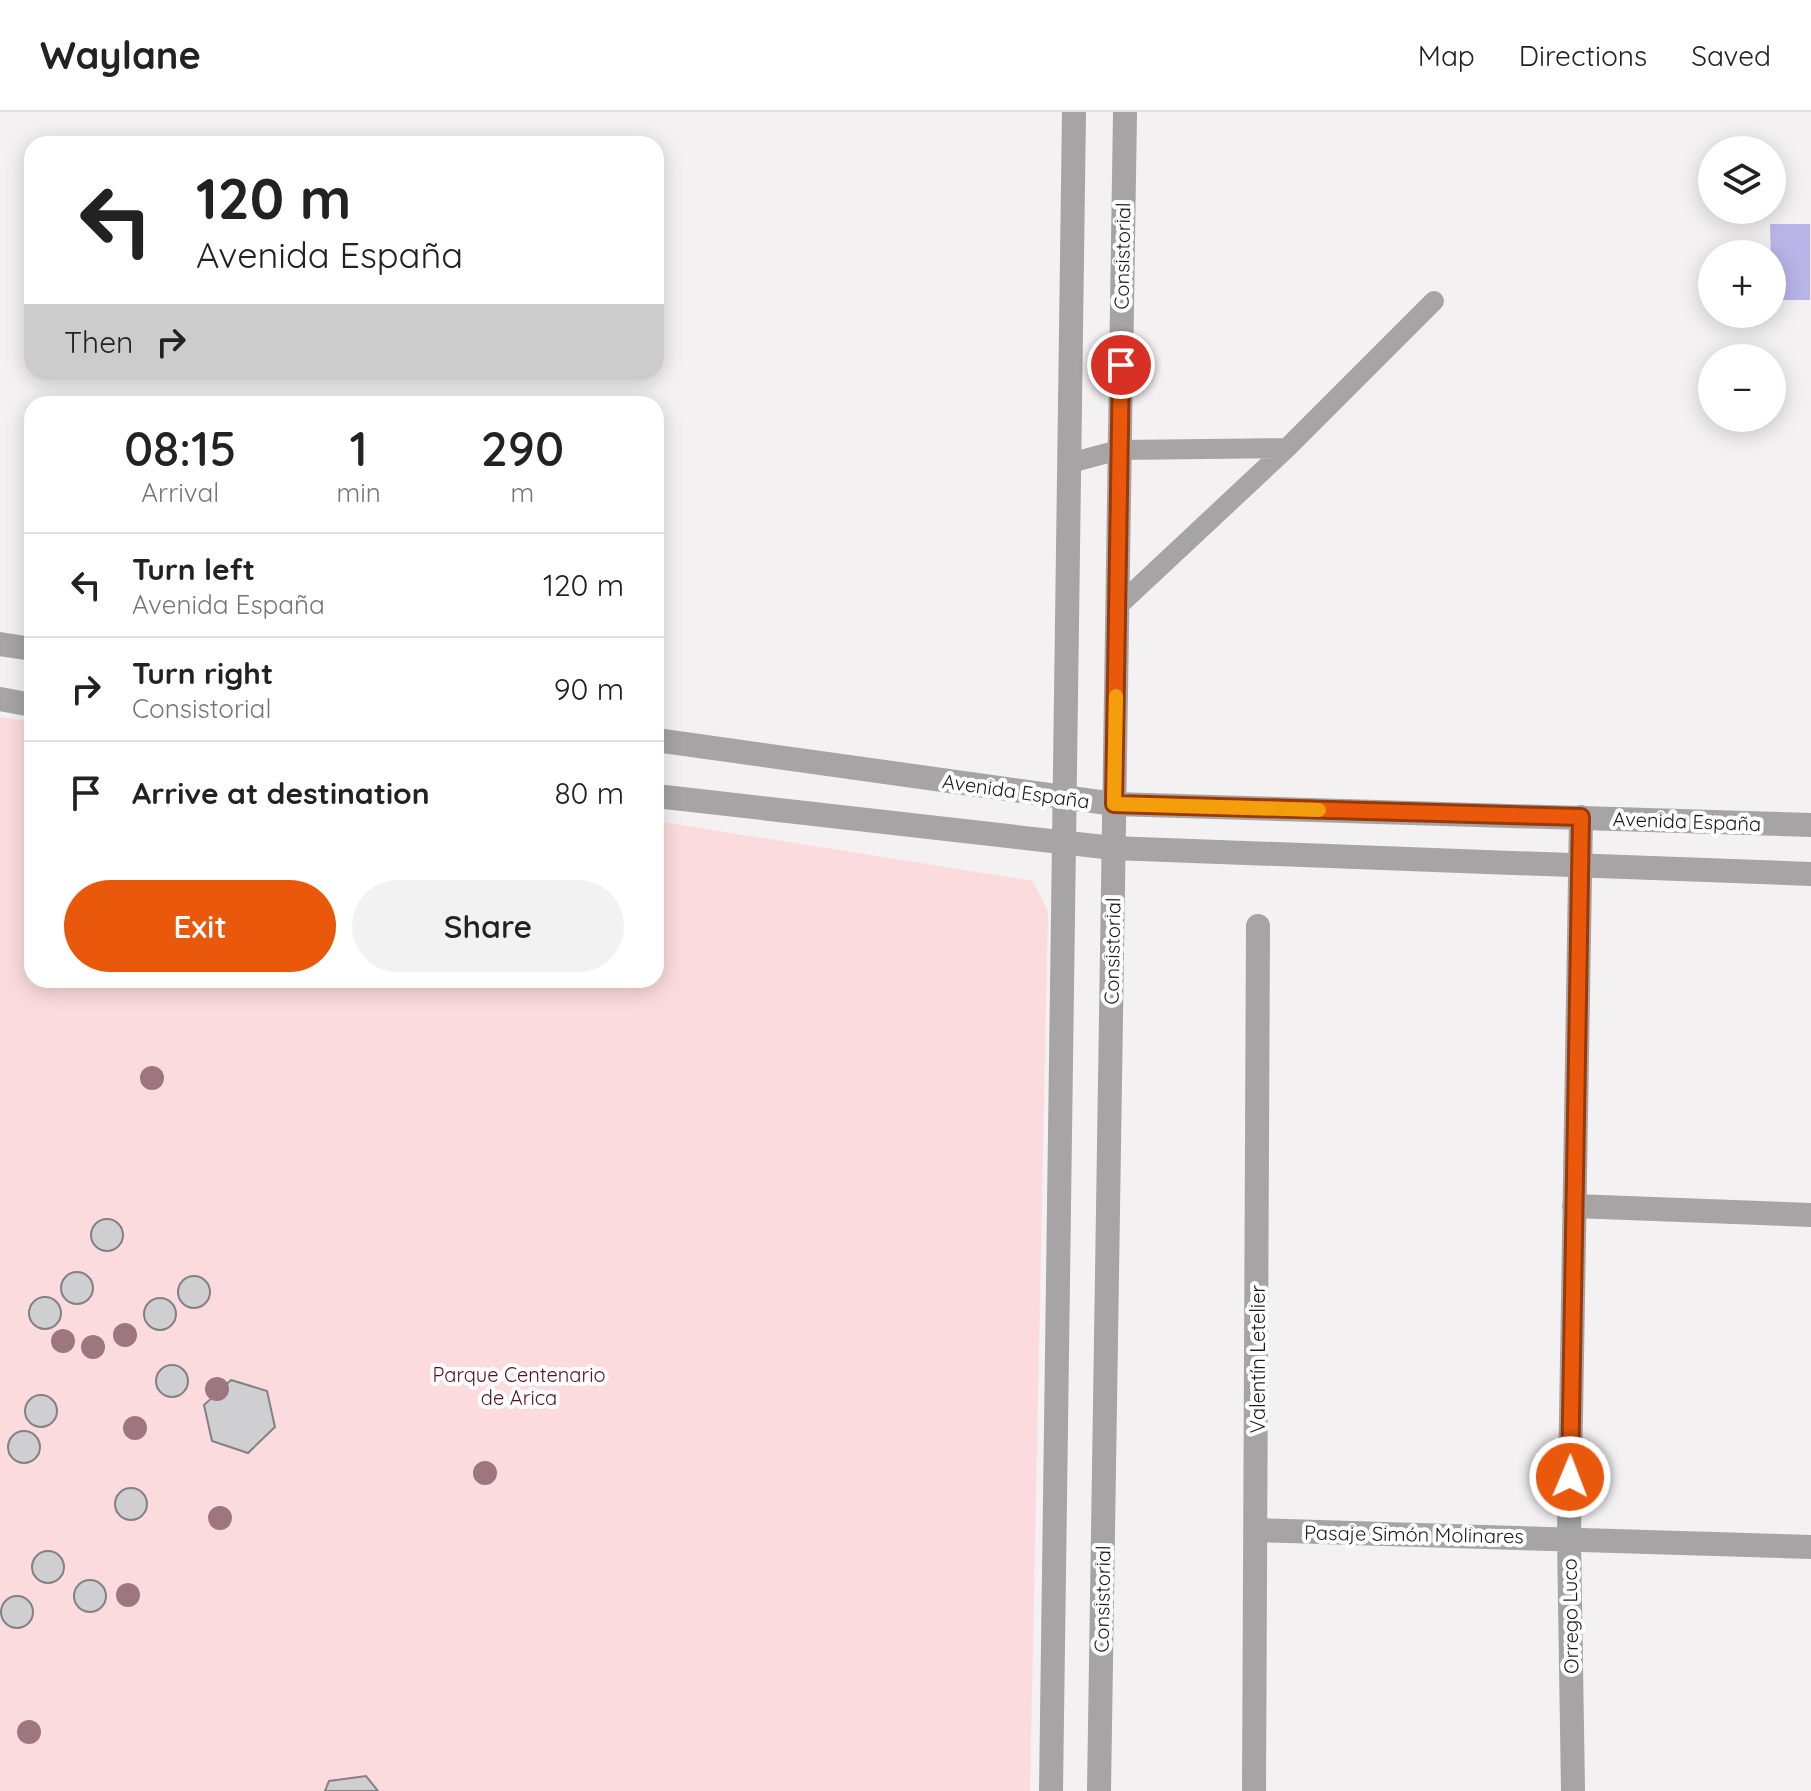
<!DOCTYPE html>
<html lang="en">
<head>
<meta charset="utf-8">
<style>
	:root { --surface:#fff; --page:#f2f2f2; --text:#222; --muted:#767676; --line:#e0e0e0; --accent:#ea580c }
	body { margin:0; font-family:Quicksand,sans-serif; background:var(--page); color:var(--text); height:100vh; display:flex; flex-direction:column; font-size:30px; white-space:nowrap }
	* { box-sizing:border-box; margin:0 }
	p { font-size:26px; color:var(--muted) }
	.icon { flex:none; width:44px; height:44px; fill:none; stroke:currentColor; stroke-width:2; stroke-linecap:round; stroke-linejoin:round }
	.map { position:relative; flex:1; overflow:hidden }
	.panel { position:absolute; left:24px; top:284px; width:640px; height:592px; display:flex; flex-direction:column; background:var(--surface); border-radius:24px; box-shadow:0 4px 20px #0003 }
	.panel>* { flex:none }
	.banner { position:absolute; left:24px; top:24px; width:640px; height:244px; border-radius:24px; box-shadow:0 4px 20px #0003; background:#fff; color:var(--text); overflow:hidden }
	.tools { position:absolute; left:1698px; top:24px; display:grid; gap:16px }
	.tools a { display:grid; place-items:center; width:88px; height:88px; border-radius:50%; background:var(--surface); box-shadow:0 4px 20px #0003; font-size:40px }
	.pin { position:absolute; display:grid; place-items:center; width:68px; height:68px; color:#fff; margin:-34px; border:4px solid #fff; border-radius:50%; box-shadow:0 2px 8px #0007 }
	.me { position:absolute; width:88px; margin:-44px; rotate:1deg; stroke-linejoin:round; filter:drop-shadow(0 0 6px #0008) }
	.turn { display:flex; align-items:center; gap:28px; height:168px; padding:0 40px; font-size:36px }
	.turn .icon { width:104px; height:104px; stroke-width:2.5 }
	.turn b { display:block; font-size:56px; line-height:68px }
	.then { display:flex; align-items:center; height:76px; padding:0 40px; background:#0003; gap:16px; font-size:30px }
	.eta { display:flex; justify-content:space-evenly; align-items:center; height:136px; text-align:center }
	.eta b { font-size:48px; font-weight:600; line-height:56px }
	.cta { display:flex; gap:16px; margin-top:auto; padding:16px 40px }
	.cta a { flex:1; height:92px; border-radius:48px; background:var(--accent); color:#fff; font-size:32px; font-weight:600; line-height:92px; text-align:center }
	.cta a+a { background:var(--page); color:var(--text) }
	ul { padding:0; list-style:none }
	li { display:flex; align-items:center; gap:24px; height:104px; padding:0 40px; border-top:2px solid var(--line) }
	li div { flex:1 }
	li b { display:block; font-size:30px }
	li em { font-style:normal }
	header { display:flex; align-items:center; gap:48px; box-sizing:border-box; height:112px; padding:0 40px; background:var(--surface); border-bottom:2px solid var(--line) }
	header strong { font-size:38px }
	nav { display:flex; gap:44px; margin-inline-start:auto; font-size:28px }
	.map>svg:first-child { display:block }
</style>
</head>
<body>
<header>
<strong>Waylane</strong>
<nav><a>Map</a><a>Directions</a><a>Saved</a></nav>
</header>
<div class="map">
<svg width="1811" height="1679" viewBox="0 0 1811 1679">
	<rect width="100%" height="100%" fill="#f4f1f3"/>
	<path fill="#fcdbde" d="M 0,605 L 32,610 L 32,868 L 656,868 L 656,709 L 1033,769 L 1048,799 L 1030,1679 L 0,1679 Z"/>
	<path fill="#b9b5e8" d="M 1770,112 L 1810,112 L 1810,188 L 1772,188 Z"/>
	<path fill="#cfced1" stroke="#838184" stroke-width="2" d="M91 1123a16 16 0 1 1 32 0a16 16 0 1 1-32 0Z
		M61 1176a16 16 0 1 1 32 0a16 16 0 1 1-32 0Z
		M178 1180a16 16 0 1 1 32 0a16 16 0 1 1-32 0Z
		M29 1201a16 16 0 1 1 32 0a16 16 0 1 1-32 0Z
		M144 1202a16 16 0 1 1 32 0a16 16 0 1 1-32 0Z
		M156 1269a16 16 0 1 1 32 0a16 16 0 1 1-32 0Z
		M 231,1268 L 267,1279 L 275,1315 L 248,1341 L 212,1329 L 204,1293 Z
		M25 1299a16 16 0 1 1 32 0a16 16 0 1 1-32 0Z
		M8 1335a16 16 0 1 1 32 0a16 16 0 1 1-32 0Z
		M115 1392a16 16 0 1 1 32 0a16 16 0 1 1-32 0Z
		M32 1455a16 16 0 1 1 32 0a16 16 0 1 1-32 0Z
		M74 1484a16 16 0 1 1 32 0a16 16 0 1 1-32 0Z
		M1 1500a16 16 0 1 1 32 0a16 16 0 1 1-32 0Z
		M 366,1664 L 378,1679 L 325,1679 L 329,1669 Z"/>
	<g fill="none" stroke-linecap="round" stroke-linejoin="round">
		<path stroke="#a6a4a5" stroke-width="20" d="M 1070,351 L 1119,338 L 1287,336
			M 1117,495 L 1287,336 L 1434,189"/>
		<path stroke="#a6a4a5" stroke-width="24" d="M 1574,1094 L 1811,1103
			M 1256,1418 L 1811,1435
			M 1051,1679 L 1074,0
			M 1099,1679 L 1125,0
			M 1254,1679 L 1258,814
			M 1573,1679 L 1569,1426 L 1581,705"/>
		<path stroke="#a6a4a5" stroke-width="24" d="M 0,532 L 32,537
			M 0,587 L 32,593
			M 656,628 L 1114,692 L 1811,713
			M 656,684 L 1113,736 L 1811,762"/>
	</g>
	<g fill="#9d7680">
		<circle cx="152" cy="966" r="12"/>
		<circle cx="125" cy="1223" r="12"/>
		<circle cx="63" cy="1229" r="12"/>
		<circle cx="93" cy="1235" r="12"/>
		<circle cx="217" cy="1277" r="12"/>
		<circle cx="135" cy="1316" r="12"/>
		<circle cx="485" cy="1361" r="12"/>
		<circle cx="220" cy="1406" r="12"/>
		<circle cx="128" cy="1483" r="12"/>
		<circle cx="29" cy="1620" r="12"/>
	</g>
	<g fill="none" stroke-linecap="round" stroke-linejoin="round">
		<defs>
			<path id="route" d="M 1121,253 L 1114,692 L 1581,705 L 1570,1365"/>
		</defs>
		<use href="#route" stroke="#983908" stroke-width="20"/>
		<use href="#route" stroke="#ea580c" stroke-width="14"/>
		<path stroke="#f59e0b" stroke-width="14" d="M 1116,584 L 1114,692 L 1319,698"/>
	</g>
	<g text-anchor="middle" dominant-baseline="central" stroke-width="8" stroke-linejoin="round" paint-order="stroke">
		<g font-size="20" fill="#1b1a1b" stroke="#fff">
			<text transform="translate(1122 144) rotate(-89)">Consistorial</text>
			<text transform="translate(1016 679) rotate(8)">Avenida España</text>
			<text transform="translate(1687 709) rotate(2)">Avenida España</text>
			<text transform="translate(1112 839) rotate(-89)">Consistorial</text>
			<text transform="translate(1257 1247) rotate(-90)">Valentín Letelier</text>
			<text transform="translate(1414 1422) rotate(1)">Pasaje Simón Molinares</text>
			<text transform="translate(1102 1487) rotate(-89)">Consistorial</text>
			<text transform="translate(1570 1504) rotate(-91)">Orrego Luco</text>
		</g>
		<g font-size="20" fill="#561121" stroke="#fff">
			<text x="519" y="1262">Parque Centenario<tspan x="519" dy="23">de Arica</tspan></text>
		</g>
	</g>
</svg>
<div class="tools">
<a><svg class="icon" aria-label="layers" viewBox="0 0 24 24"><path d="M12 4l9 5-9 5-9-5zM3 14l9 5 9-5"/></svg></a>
<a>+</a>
<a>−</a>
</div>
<div class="pin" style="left:1121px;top:253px;background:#d93025"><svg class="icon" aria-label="arrive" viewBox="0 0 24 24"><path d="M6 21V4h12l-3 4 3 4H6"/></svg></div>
<svg class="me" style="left:1570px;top:1365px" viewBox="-20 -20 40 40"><circle r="17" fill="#ea580c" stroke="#fff" stroke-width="3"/><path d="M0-11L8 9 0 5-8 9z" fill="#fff"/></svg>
<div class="banner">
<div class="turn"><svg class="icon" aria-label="left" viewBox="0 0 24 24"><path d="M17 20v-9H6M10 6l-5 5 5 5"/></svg><div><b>120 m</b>Avenida España</div></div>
<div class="then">Then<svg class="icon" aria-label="right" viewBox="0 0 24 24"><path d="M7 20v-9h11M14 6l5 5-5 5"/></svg></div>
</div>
<section class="panel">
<div class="eta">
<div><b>08:15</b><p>Arrival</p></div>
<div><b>1</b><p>min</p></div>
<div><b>290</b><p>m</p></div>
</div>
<ul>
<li><svg class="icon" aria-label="left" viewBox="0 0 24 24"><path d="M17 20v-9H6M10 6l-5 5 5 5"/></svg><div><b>Turn left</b><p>Avenida España</p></div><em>120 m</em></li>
<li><svg class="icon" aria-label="right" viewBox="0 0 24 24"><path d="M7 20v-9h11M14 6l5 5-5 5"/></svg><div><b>Turn right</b><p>Consistorial</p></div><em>90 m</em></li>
<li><svg class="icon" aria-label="arrive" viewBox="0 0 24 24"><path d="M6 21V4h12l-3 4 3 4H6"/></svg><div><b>Arrive at destination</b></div><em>80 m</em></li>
</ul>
<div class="cta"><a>Exit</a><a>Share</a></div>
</section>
</div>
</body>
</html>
